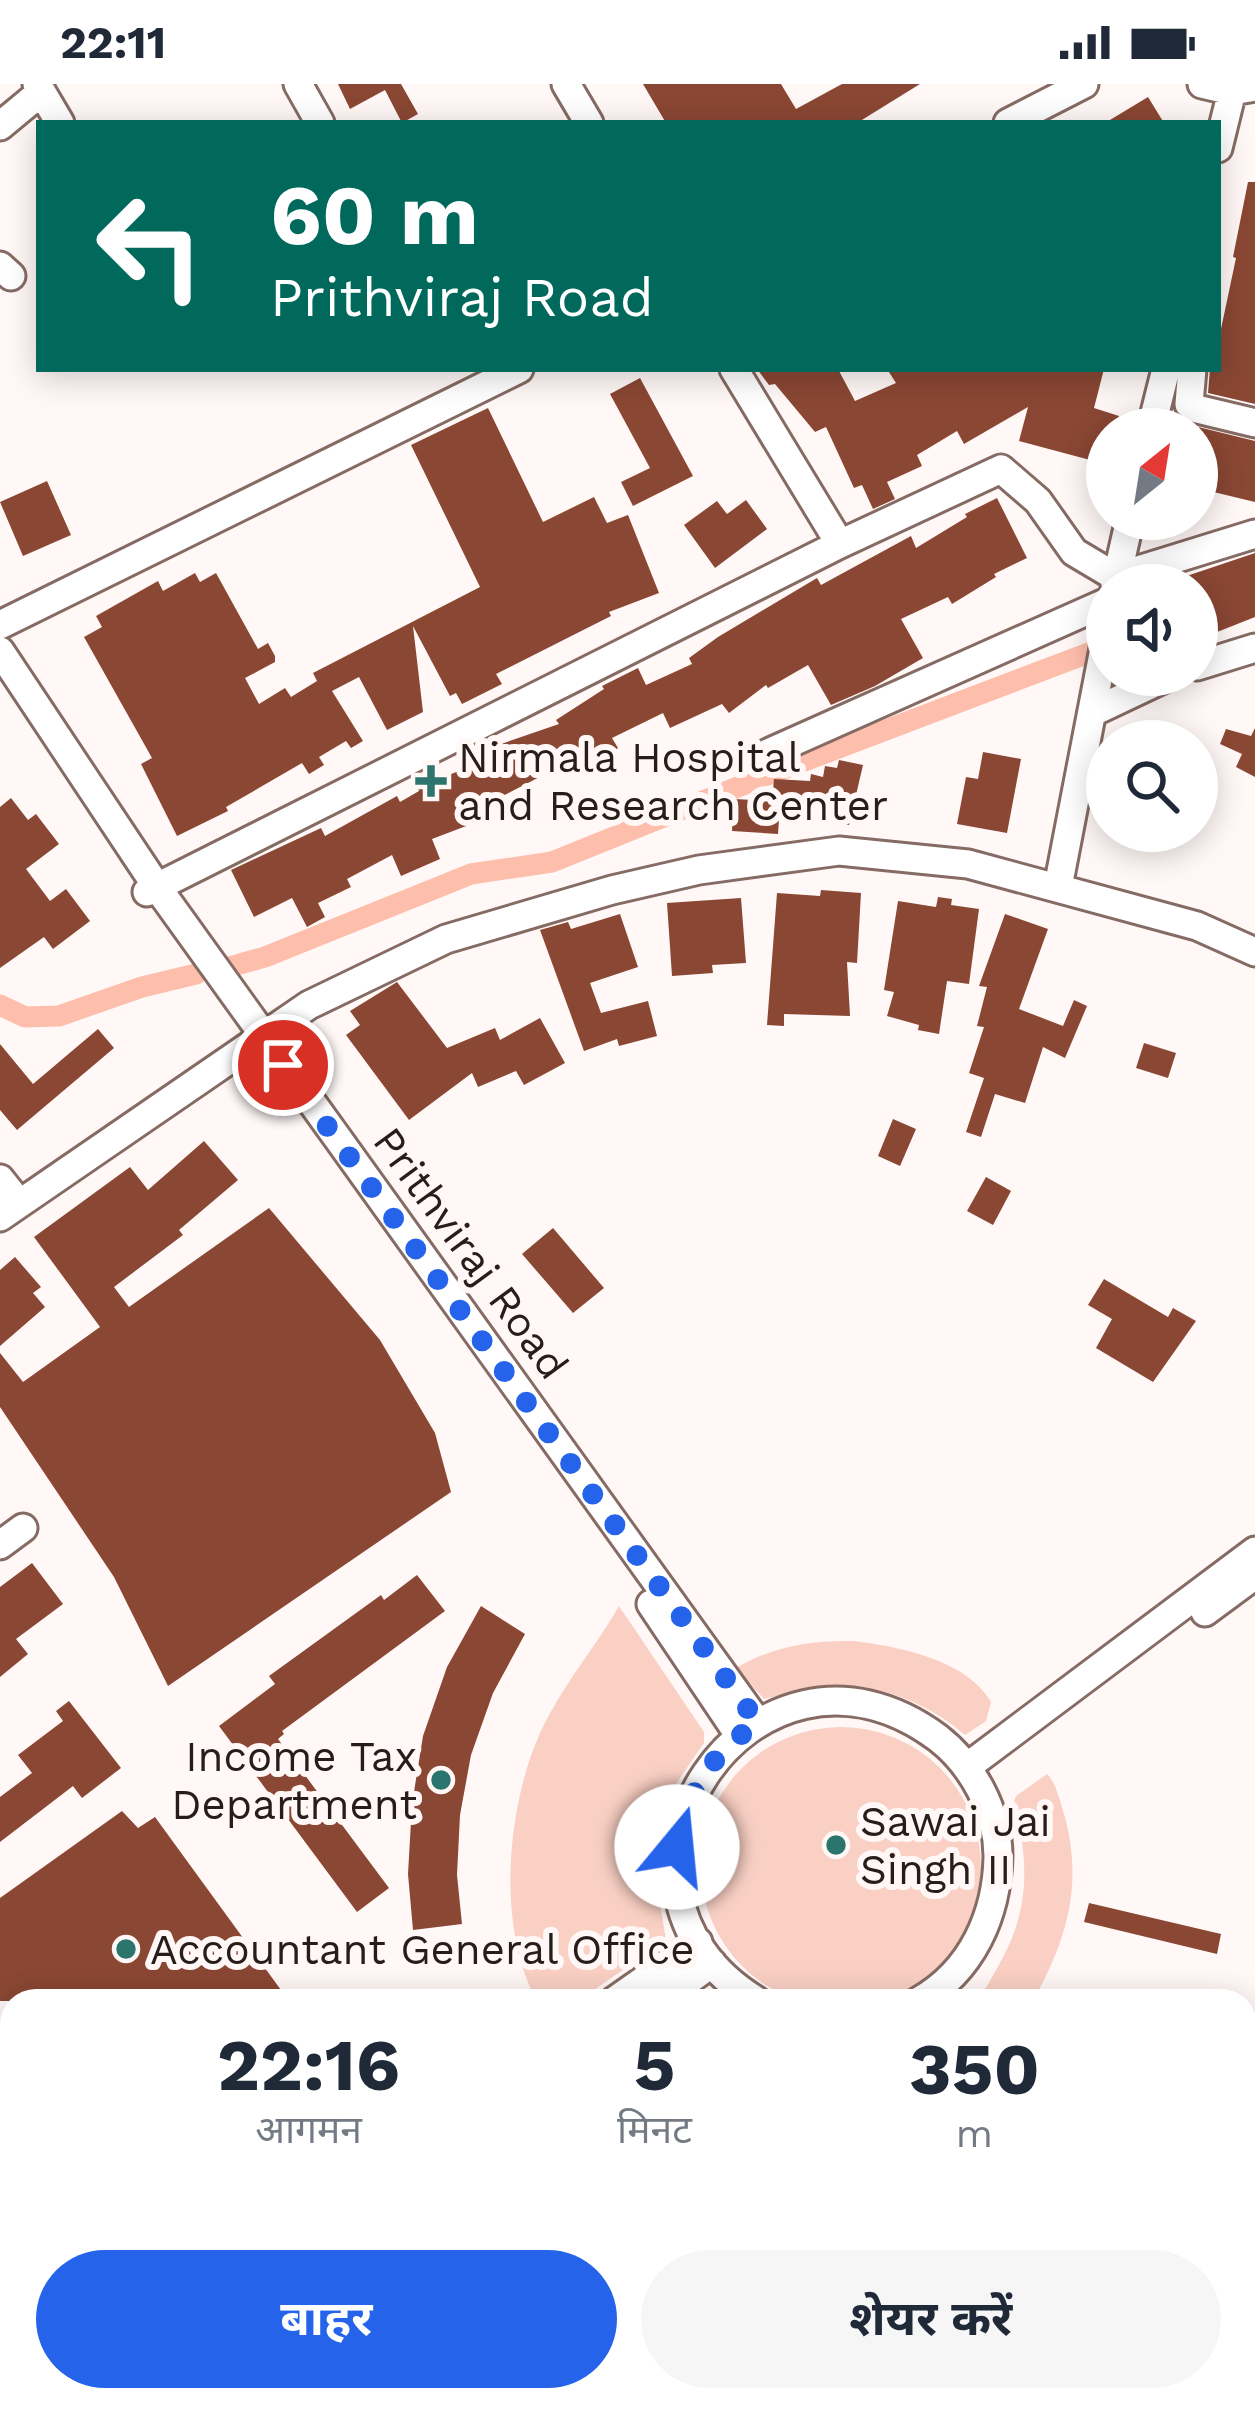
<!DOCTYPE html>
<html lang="hi">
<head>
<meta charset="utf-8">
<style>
	:root { --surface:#fff; --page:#f6f6f7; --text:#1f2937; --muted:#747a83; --accent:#2563eb }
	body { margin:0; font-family:"Work Sans","Noto Sans Devanagari",sans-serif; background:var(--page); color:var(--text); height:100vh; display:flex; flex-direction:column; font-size:45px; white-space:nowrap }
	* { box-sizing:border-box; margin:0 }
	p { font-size:39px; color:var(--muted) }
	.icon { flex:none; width:66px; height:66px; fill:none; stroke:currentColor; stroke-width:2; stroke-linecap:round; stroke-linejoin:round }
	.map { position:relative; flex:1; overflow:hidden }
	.panel { position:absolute; left:0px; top:1905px; width:1257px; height:423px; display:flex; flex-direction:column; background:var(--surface); border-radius:36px 36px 0 0; box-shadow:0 6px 30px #0003 }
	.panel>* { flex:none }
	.top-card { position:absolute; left:36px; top:36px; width:1185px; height:252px; border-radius:0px; box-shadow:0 6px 30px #0003; background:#00695c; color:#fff; overflow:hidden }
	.needle { width:78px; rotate:30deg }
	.buttons { position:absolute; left:1086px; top:324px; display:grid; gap:24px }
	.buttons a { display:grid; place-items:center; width:132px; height:132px; border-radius:50%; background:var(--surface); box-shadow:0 6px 30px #0003; font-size:60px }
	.pin { position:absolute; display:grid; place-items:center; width:102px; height:102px; color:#fff; margin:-51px; border:6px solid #fff; border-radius:50%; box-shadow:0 3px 12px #0007 }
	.me { position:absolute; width:132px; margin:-66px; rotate:17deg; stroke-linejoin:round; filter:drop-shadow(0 0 9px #0008) }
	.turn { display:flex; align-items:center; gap:42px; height:252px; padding:0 36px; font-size:54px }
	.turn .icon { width:156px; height:156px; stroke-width:2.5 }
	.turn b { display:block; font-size:84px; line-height:102px }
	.eta { display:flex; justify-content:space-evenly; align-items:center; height:204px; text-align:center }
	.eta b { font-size:72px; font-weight:700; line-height:84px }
	.action { display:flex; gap:24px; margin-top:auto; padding:24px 36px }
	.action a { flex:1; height:138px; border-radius:72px; background:var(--accent); color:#fff; font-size:48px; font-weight:700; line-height:138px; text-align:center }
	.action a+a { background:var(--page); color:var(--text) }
	.status { display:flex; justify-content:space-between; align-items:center; height:84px; padding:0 60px; background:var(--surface); direction:ltr }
	.status svg { height:33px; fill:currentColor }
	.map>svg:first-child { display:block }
</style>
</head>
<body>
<div class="status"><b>22:11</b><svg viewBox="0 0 49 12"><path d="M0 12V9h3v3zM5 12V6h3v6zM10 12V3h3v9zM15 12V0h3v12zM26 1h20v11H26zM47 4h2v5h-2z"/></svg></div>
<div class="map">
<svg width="1255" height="2326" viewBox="0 0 1255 2326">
	<rect width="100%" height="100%" fill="#fff8f7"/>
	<path fill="#fad0c4" d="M 619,1522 L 704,1648 L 704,1659 L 671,1707 L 657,1763 L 657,1802 L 666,1856 L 578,1917 L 537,1917 C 494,1840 507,1707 549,1631 C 570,1592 598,1559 619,1522 Z
		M 854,1557 C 899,1563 966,1575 991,1618 L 986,1637 L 965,1651 C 923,1615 867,1595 811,1603 C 795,1606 780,1612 764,1615 L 736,1584 C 774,1562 811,1556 854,1557 Z
		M701 1783a140 140 0 1 1 280 0a140 140 0 1 1-280 0Z
		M 1047,1690 C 1057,1700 1060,1718 1065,1733 C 1083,1803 1067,1855 1033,1917 L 979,1917 C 986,1902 995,1889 1002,1875 C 1031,1822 1028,1774 1014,1718 L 1016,1712 Z
		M 132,2316 L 436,2316 L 443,2326 L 118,2326 Z"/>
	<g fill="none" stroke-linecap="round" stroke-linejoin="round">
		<path stroke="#febeac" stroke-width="21" d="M 229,883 L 265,873 L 471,790 L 552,778 L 765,692 L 1107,562
			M 0,921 L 25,933 L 59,932 L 142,903 L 196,890"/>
	</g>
	<path fill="#8a4733" d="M 338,0 L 401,0 L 418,30 L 402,39 L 385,6 L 350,25 Z
		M 643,0 L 781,0 L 796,25 L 842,0 L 920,0 L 857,39 L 666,39 Z
		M 1148,13 L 1164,39 L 1105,39 Z
		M 1248,98 L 1255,98 L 1255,320 L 1208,309 L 1210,285 L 1218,285 L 1218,244 L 1221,245 L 1236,174 L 1233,173 Z
		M 757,285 L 838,285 L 855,317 L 896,299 L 887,285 L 1104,285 L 1094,324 L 1119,332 L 1115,345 L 1107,345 L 1107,367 L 1093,363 L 1090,376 L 1019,357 L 1028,323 L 964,360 L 957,347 L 917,371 L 922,382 L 887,398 L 895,415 L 873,425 L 862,401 L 854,404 L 826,343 L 815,348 L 775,300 L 769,301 Z
		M 640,294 L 693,392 L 633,422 L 621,398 L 650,384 L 610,310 Z
		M 488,324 L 543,438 L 594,413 L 607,439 L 628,431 L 659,509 L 609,528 L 611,532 L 496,590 L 502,600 L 462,620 L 456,609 L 450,612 L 413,542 L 423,628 L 387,646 L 359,593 L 332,607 L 363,657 L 351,664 L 346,657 L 319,673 L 324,681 L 309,690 L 302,679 L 226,723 L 228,727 L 177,752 L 141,680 L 152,674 L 84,553 L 102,543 L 96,532 L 158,497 L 163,507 L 195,489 L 200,498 L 216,489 L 258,565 L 268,559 L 275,572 L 275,578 L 245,594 L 259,620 L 285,604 L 291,613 L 317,597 L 313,589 L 480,503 L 411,361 Z
		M 1190,341 L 1255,357 L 1255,418 L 1197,404 L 1197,345 L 1189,345 Z
		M 47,397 L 71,451 L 23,472 L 0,418 Z
		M 997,414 L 1027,474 L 994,490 L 996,493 L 952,520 L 948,513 L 901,535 L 923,574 L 875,602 L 831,621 L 808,581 L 768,604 L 766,601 L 729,629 L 722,620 L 670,644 L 663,629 L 612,654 L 618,664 L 597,678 L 590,667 L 470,729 L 474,739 L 432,755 L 440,775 L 401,792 L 392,771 L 347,795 L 351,803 L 318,819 L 325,833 L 307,843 L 292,814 L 254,833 L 231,786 L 321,744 L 325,752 L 397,712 L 400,718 L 419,707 L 418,703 L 464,685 L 459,677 L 499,656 L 501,660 L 559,640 L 556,636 L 604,605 L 602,602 L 638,584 L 646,601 L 692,580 L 689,574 L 718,553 L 817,494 L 821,501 L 911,452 L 916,464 L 967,433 L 965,430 Z
		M 746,416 L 767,445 L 715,484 L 684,441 L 717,417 L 727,430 Z
		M 1255,469 L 1255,533 L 1197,556 L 1197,501 L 1163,500 Z
		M 1255,644 L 1255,693 L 1236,683 L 1242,670 L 1220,660 L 1226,645 L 1251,652 Z
		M 983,668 L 1021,675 L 1007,749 L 957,740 L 966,693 L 978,695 Z
		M 839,676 L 863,681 L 849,741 L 799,730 L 799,737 L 779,736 L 778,750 L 732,747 L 734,715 L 772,717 L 774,695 L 810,697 L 811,690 L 823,693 L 825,682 L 837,684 Z
		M 11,714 L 28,736 L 36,730 L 59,760 L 26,785 L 50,817 L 66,805 L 90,837 L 53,865 L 44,853 L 0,884 L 0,723 Z
		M 821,806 L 861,809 L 857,879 L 847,878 L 850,932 L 784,930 L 784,942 L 767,941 L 777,809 L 820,812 Z
		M 938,813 L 952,815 L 951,821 L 979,825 L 969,900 L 947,897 L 939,950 L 918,946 L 919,941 L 887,932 L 894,908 L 884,906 L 898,817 L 936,823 Z
		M 741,814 L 746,879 L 712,881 L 713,889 L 672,892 L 667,819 Z
		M 620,830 L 638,883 L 590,899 L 601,929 L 648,917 L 657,952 L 619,962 L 617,955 L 584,967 L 540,846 L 568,838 L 571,845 Z
		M 1005,830 L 1048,845 L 1019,925 L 1063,942 L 1074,916 L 1087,922 L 1065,974 L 1043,963 L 1025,1019 L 995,1010 L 981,1053 L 966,1048 L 984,994 L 969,989 L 984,943 L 977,942 L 987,903 L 979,902 Z
		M 397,898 L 447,964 L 495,944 L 500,956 L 540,934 L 565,979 L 524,1001 L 516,987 L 478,1003 L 472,989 L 409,1036 L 346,951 L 360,941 L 350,927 Z
		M 98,945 L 114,964 L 17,1046 L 0,1026 L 0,960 L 33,1000 Z
		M 1144,959 L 1176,969 L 1168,994 L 1136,984 Z
		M 893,1035 L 916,1045 L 900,1082 L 878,1072 Z
		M 204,1057 L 238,1096 L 179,1146 L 183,1151 L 114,1203 L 129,1223 L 269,1124 L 380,1256 L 435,1349 L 451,1408 L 168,1602 L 114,1493 L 0,1323 L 0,1269 L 23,1298 L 100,1243 L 34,1153 L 130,1083 L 148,1106 Z
		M 986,1093 L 1011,1107 L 993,1141 L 967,1127 Z
		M 553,1144 L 604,1204 L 573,1229 L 522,1170 Z
		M 15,1173 L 41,1203 L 33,1209 L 45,1223 L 0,1262 L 0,1186 Z
		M 1104,1195 L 1168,1233 L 1173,1224 L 1196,1237 L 1153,1298 L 1096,1264 L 1112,1235 L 1088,1221 Z
		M 32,1479 L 63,1520 L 16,1555 L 28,1570 L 0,1593 L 0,1503 Z
		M 417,1491 L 445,1527 L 282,1647 L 284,1650 L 278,1655 L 389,1804 L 357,1828 L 219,1642 L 275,1600 L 269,1592 L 381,1511 L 384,1516 Z
		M 481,1522 L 525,1550 L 493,1609 L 471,1671 L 460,1731 L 457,1791 L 462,1840 L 413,1846 L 408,1790 L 412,1720 L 423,1652 L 447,1583 Z
		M 69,1617 L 121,1684 L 82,1714 L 73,1702 L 0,1758 L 0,1713 L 32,1689 L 18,1671 L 63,1637 L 56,1627 Z
		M 122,1727 L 138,1744 L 155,1733 L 289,1917 L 0,1917 L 0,1814 Z
		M 1089,1819 L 1221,1850 L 1217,1870 L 1084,1838 Z"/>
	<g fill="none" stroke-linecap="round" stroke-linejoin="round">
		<defs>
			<path id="minor" d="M 37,0 L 60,39
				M 298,0 L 320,39
				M 566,0 L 589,39
				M 1202,0 L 1232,7 L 1255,3
				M 1008,39 L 1084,0
				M 0,42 L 41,8
				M 1218,64 L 1232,7
				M 0,182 L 11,192
				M 734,285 L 840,460
				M 1192,285 L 1189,320 L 1197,325 L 1255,339
				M 1151,345 L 1166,285
				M 1115,501 L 1130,435
				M 0,541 L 519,285
				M 0,567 L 157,803 L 758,1639
				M 1197,582 L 1255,564
				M 1093,628 L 1171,591
				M 768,669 L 1107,518
				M 1058,803 L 1107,549
				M 147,808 L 840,460 L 1001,385 L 1038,417 L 1074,468 L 1116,493 L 1255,450
				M 0,1095 L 19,1119
				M 0,1133 L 309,921 L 446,855 L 612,806 L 699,786 L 839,767 L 968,780 L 1197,842 L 1255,868
				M 0,1461 L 23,1444
				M 651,1520 L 739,1651
				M 1205,1528 L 1255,1491
				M 967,1683 L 1255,1467
				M 614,1917 L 698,1858
				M 660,1917 L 712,1879
				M 757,1917 C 565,1801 752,1516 938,1654 C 973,1681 998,1728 998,1772 C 997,1831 972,1887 919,1917
				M 0,2102 L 12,2119
				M 1217,2316 L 1224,2326
				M 37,2326 L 52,2316
				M 80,2326 L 94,2316"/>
		</defs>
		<use href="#minor" stroke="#856b63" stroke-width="33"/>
		<use href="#minor" stroke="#fff" stroke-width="27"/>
	</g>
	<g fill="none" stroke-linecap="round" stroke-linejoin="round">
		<path stroke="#2563eb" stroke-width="21" stroke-dasharray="0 37.8" d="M 283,981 L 758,1639 C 711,1669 688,1708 677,1763"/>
	</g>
	<g fill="#2c746e" stroke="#fff8f7" stroke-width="4.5">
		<path d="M425 679h12v12h12v12h-12v12h-12v-12h-12v-12h12z"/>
		<circle cx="441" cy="1696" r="12"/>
		<circle cx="836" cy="1761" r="12"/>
		<circle cx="126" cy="1865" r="12"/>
	</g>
	<g text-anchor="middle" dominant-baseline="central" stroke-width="12" stroke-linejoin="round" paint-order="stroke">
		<g font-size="42" fill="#271d19" stroke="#fff8f7" text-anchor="start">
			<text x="458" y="673">Nirmala Hospital<tspan x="458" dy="48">and Research Center</tspan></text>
			<text x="417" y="1672" text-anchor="end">Income Tax<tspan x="417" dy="48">Department</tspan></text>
			<text x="860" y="1737">Sawai Jai<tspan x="860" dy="48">Singh II</tspan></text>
			<text x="150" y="1865">Accountant General Office</text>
		</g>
		<g font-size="42" fill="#271d19" stroke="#fff8f7">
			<text transform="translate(471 1169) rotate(54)">Prithviraj Road</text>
		</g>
	</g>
</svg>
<div class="buttons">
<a><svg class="needle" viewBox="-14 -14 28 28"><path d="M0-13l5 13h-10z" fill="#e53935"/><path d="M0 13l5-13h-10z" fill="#747a83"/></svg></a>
<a><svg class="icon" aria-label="sound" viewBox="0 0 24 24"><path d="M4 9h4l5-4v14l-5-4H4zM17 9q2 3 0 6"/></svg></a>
<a><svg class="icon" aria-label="search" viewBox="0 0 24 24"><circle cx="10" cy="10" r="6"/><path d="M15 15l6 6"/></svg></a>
</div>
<div class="pin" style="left:283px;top:981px;background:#d93025"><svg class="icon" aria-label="arrive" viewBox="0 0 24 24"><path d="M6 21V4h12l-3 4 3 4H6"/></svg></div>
<svg class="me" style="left:677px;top:1763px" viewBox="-20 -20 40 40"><circle r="19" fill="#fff"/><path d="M0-13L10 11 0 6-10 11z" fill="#2563eb"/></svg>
<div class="top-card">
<div class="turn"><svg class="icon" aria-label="left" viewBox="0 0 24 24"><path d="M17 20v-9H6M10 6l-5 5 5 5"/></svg><div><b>60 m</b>Prithviraj Road</div></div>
</div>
<section class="panel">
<div class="eta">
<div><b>22:16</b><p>आगमन</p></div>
<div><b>5</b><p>मिनट</p></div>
<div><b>350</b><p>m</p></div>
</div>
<div class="action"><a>बाहर</a><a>शेयर करें</a></div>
</section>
</div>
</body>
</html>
